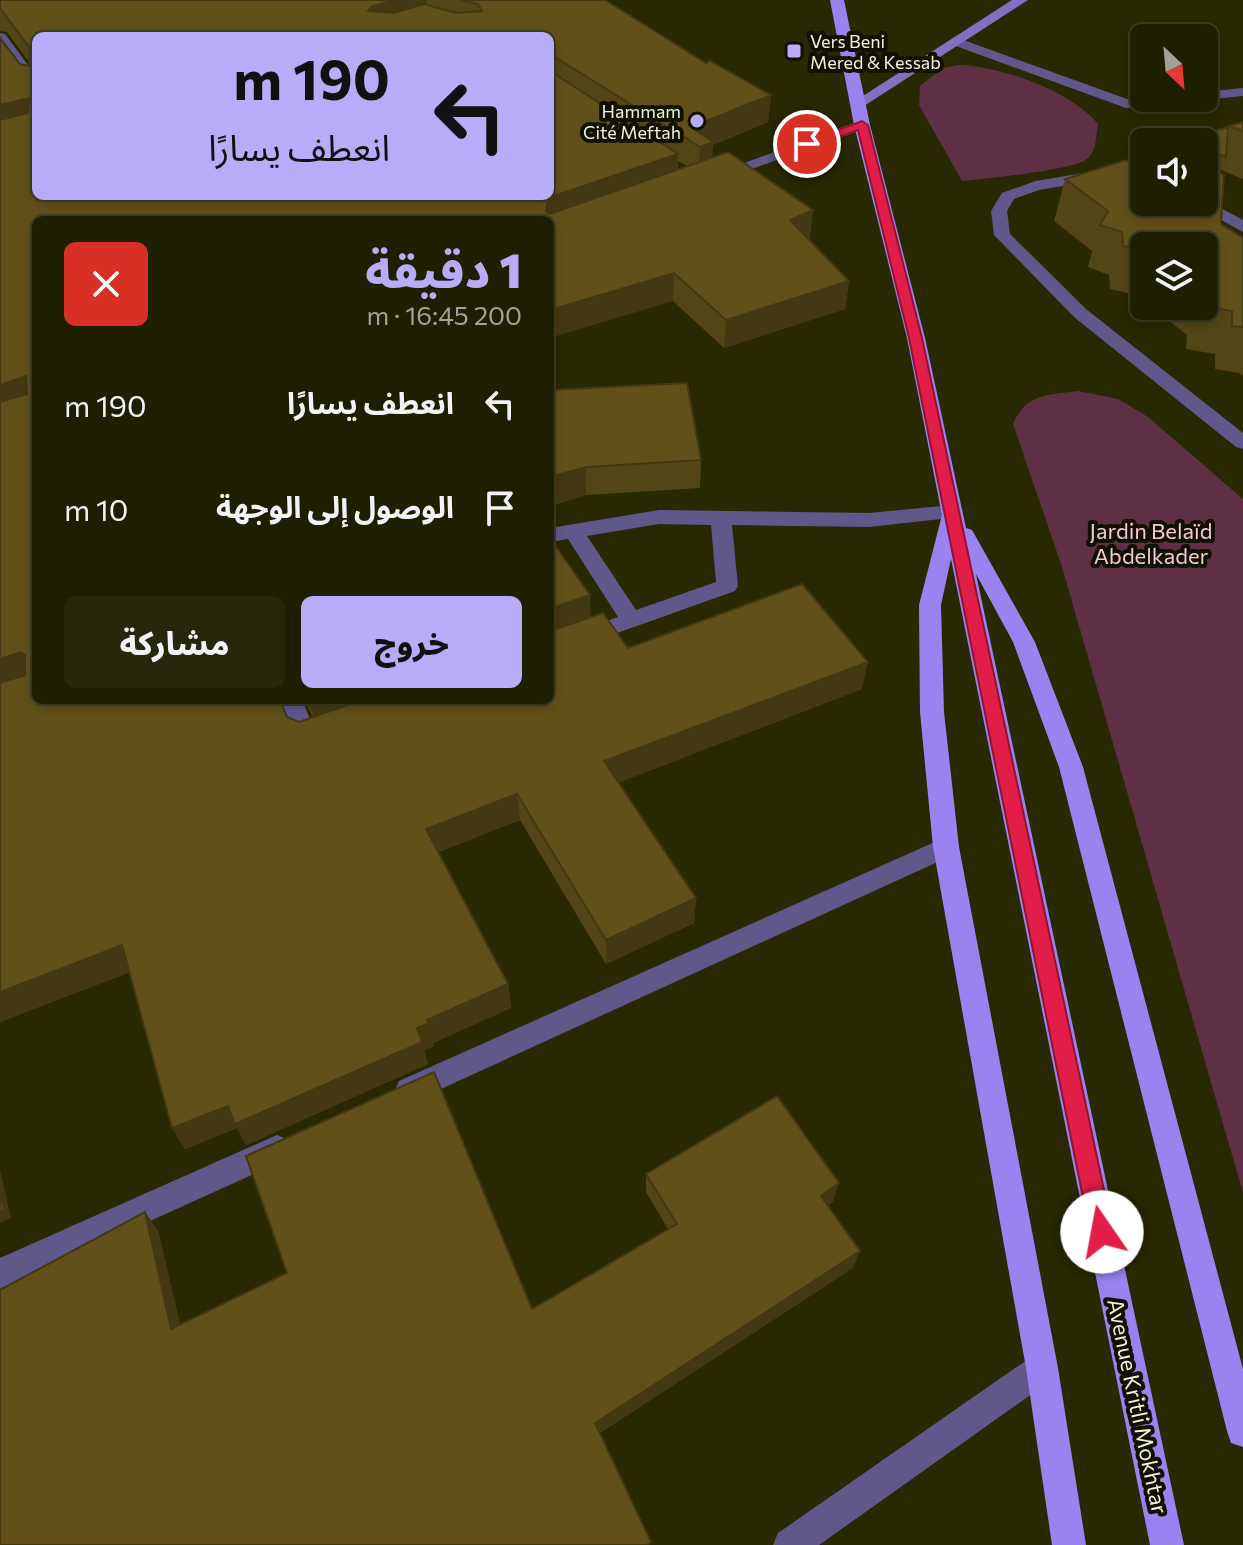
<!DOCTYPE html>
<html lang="ar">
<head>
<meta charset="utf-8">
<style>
	:root { --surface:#1e1f01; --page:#26270b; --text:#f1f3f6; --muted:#a1a299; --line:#3c3d23; --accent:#b8abf7 }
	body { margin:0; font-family:Commissioner,"Noto Sans Arabic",sans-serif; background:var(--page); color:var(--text); direction:rtl; height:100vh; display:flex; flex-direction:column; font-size:30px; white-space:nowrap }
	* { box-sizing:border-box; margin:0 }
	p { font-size:26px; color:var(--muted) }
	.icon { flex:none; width:44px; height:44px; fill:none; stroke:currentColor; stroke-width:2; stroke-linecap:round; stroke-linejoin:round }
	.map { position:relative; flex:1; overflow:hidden; direction:ltr }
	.side { position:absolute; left:32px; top:216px; width:522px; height:488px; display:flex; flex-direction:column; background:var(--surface); border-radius:12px; box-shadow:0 4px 12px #0003,0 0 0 2px var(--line); direction:rtl }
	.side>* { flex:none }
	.guide { position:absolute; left:32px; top:32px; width:522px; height:168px; border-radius:12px; box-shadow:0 4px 12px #0003,0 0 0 2px var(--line); direction:rtl; background:#b8abf7; color:#111; overflow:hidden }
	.needle { width:52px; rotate:154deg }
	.buttons { position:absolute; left:1130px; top:24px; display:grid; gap:16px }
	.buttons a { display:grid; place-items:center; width:88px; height:88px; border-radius:12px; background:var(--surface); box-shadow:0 4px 12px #0003,0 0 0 2px var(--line); font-size:40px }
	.pin { position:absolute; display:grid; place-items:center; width:68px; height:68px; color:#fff; margin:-34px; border:4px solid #fff; border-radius:50%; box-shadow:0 2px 8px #0007 }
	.me { position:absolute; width:88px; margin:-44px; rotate:348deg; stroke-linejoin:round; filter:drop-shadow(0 0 6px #0008) }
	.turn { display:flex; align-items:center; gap:28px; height:168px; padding:0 32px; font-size:36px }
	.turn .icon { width:104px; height:104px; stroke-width:2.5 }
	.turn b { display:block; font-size:56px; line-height:68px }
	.round { display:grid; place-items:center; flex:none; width:84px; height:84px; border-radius:12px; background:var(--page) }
	.head { display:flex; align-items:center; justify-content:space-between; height:136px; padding:0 32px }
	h1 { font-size:48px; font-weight:800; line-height:60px; color:var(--accent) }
	.cta { display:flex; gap:16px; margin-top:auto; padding:16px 32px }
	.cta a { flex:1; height:92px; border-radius:12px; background:var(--accent); color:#111; font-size:32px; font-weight:800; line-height:92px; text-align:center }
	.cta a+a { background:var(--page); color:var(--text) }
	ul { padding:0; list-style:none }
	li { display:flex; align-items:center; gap:24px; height:104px; padding:0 32px }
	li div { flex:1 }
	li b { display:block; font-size:30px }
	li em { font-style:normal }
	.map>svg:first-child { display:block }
</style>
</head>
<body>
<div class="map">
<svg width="1243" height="1545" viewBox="0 0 1243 1545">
	<rect width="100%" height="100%" fill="#282901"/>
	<path fill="#5f2f46" d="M 959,65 C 1000,66 1072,91 1098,124 C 1096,135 1097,151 1087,159 C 1071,171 986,178 962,181 L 919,105 L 920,86 L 943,68 Z
		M 1078,391 L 1118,399 L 1148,417 L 1243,499 L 1243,1193 L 1062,567 L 1013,424 C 1026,393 1049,395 1078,391 Z"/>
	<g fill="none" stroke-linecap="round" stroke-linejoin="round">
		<path fill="#60578b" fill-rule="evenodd" d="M 952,505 L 962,512 L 959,517 L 869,527 L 732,525 L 738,586 L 735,591 L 550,657 L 550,640 L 618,617 L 568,539 L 550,542 L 550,528 L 659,510 L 869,513 ZM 659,524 L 711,525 L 716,582 L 636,610 L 587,536 Z
			M 278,700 L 302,700 L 313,726 L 321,723 L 329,726 L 333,732 L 329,738 L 306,746 L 298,743 Z"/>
		<path fill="#60578b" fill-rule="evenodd" d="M 0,33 L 5,34 L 36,76 L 36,90 L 31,89 L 0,47 Z
			M 958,38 L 1127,99 L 1192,98 L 1185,102 L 1126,108 L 953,45 L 951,42 Z
			M 1243,88 L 1243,96 L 1204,100 L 1198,98 L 1204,98 L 1204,92 Z
			M 862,120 L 870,125 L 867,128 L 723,179 L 717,181 L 709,176 Z
			M 1144,138 L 1151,142 L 1144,142 L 1144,172 L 1039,190 L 1014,199 L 1007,211 L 1010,234 L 1086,309 L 1243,433 L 1243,449 L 1236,447 L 1074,317 L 994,235 L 991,211 L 1002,193 L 1036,181 L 1131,165 L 1136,143 Z
			M 1204,199 L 1243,220 L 1243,232 L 1189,202 L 1204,202 Z
			M 946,837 L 955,840 L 959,847 L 955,854 L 419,1099 L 409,1103 L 399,1099 L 395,1090 L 399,1081 Z
			M 277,1135 L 287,1139 L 292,1149 L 287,1159 L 0,1289 L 0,1258 Z
			M 1042,1352 L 1053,1357 L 1058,1368 L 1053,1379 L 819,1545 L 773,1545 L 778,1533 L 1031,1357 Z"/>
		<path fill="#8170c4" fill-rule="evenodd" d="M 1012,0 L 1028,0 L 864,106 L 854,106 L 852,103 Z"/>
		<path fill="#9a83f1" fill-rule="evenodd" d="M 830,0 L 844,0 L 870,125 L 925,338 L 966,528 L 972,530 L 1035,642 L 1083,767 L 1243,1369 L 1243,1447 L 1231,1443 L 1227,1431 L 1059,767 L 1013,642 L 976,574 L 1184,1545 L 1150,1545 L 951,559 L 941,605 L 944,712 L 959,847 L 1058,1368 L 1086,1545 L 1052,1545 L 1026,1368 L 933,847 L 920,712 L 919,605 L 942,515 L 907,338 L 854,125 Z"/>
	</g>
	<path fill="#534516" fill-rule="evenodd" d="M 0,0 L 605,0 L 706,63 L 771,95 L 768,122 L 713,145 L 712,158 L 810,238 L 808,239 L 849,281 L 845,309 L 724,348 L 673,301 L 36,220 L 287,717 L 299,722 L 313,717 L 304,700 L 550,700 L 591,618 L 628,648 L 862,689 L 619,782 L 696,898 L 694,923 L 606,964 L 520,820 L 438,852 L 508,984 L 511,1008 L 433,1043 L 434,1046 L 424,1050 L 428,1064 L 246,1145 L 237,1128 L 185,1149 L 172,1128 L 130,972 L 0,1022 L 0,38 L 20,64 L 29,66 L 29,62 L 7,32 L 0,31 ZM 36,36 L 550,36 L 550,196 L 36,196 ZM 678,161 L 680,162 L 687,166 L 678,170 Z
		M 1243,122 L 1243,179 L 1221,170 L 1220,172 L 1221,224 L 1243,238 L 1243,376 L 1239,373 L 1215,369 L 1215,354 L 1186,349 L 1187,335 L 1150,306 L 1204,306 L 1204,246 L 1144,246 L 1144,301 L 1136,295 L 1110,289 L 1109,275 L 1088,267 L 1092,251 L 1054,221 L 1065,179 L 1135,166 L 1227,133 L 1229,126 Z
		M 550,390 L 701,460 L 700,488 L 586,495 L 550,506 Z
		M 646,1174 L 833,1202 L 828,1205 L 853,1268 L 600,1433 L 0,1545 L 158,1230 L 180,1325 L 532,1309 L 668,1229 L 646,1192 Z"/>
	<path fill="#443812" d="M 394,0 L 426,0 L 428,16 L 368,11 L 371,7 Z
		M 771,95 L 768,122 L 713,145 L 712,169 L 698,174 L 700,147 L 691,127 Z
		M 29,98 L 36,119 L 0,134 L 0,105 Z
		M 678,154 L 677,181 L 550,225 L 546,211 L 548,198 Z
		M 1218,154 L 1204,194 L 1204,159 Z
		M 813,210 L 810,238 L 787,247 L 790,220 Z
		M 674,273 L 673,301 L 550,338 L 550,310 Z
		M 849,281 L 845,309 L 724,348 L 726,320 Z
		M 26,376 L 36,400 L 0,416 L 0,385 Z
		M 586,467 L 586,495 L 550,506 L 550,477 Z
		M 590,595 L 591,623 L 550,637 L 550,609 Z
		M 21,652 L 35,679 L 0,691 L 0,659 Z
		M 868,662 L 862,689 L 605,788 L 604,761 Z
		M 309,700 L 375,700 L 315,721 Z
		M 517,794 L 520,820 L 431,855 L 426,829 Z
		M 696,898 L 694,923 L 606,964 L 606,940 Z
		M 122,945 L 136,970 L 0,1022 L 0,992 Z
		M 508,984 L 511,1008 L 433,1043 L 434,1046 L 424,1050 L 428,1064 L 246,1145 L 237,1128 L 185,1149 L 172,1128 L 417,1028 L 427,1020 Z
		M 0,1170 L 11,1218 L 0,1223 Z
		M 839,1183 L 833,1202 L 815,1214 L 821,1196 Z
		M 145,1212 L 158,1230 L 184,1345 L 171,1329 Z
		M 860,1251 L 853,1268 L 595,1436 L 595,1423 Z"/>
	<path fill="#615019" stroke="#443812" stroke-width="2" d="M 0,0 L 394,0 L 371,7 L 368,11 L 394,13 L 424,4 L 456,13 L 482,11 L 478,4 L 461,0 L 605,0 L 706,63 L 710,61 L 771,95 L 691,127 L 713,142 L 700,147 L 550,54 L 550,36 L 36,36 L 36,196 L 550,196 L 550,71 L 678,154 L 548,198 L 546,211 L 550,214 L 728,152 L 813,210 L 790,220 L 849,281 L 726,320 L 674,273 L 550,310 L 550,220 L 36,220 L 36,700 L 280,700 L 287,717 L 299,722 L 362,700 L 550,700 L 550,631 L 603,613 L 628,648 L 802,584 L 868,662 L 604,761 L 696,898 L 606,940 L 517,794 L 426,829 L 508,984 L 427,1020 L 429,1023 L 417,1028 L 422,1042 L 235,1124 L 228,1106 L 172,1128 L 122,945 L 0,992 L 0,683 L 25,675 L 25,655 L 21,652 L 0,659 L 0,402 L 27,394 L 26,376 L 0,385 L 0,120 L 28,113 L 29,98 L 0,105 L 0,38 L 20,64 L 29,66 L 30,48 L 0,8 Z
		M 1243,122 L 1243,131 L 1229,126 Z
		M 1228,127 L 1226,157 L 1218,154 L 1204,159 L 1204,142 L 1180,142 Z
		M 1126,160 L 1135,166 L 1144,160 L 1144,202 L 1204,202 L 1204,163 L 1224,175 L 1221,224 L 1243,238 L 1243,327 L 1232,326 L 1232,311 L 1202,306 L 1204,306 L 1204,246 L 1144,246 L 1144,250 L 1123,246 L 1122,232 L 1100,225 L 1108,211 L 1065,179 Z
		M 687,383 L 701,460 L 586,467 L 550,477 L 550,390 Z
		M 550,538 L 590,595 L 550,609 Z
		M 434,1072 L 532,1309 L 677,1224 L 646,1174 L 777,1096 L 839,1183 L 821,1196 L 860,1251 L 595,1423 L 651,1542 L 647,1545 L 0,1545 L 0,1290 L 145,1212 L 171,1329 L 287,1273 L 246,1156 Z
		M 0,1193 L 4,1210 L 0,1212 Z"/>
	<path fill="#e11d48" stroke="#92132f" stroke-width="2" d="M 862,121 L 868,125 L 922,338 L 1113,1232 L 1110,1240 L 1102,1243 L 1093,1240 L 1090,1232 L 909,338 L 858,130 L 807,148 L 801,144 Z"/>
	<g fill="#b8abf7" stroke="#101100" stroke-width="3">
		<rect x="786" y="43" width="16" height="16" rx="4"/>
		<circle cx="697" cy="121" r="8"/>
	</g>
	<g text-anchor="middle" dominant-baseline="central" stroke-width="8" stroke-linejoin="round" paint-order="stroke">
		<g font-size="18" fill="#f1f3d8" stroke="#101100" text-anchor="start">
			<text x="810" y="41">Vers Beni<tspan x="810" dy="21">Mered &amp; Kessab</tspan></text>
			<text x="681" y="111" text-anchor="end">Hammam<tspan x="681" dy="21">Cité Meftah</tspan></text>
		</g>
		<g font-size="22" fill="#f6c5da" stroke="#101100">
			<text x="1151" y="530">Jardin Belaïd<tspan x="1151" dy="25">Abdelkader</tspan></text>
		</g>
		<g font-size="22" fill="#f1f3d8" stroke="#101100">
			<text transform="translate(1138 1406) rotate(78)">Avenue Kritli Mokhtar</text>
		</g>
	</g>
</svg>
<div class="buttons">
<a><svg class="needle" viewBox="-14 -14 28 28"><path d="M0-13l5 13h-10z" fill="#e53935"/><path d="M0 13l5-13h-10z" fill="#a1a299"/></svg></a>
<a><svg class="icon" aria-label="sound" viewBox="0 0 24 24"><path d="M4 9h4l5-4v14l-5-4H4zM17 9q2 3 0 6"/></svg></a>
<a><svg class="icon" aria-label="layers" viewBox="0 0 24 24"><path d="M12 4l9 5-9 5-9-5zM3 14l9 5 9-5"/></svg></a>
</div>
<div class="pin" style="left:807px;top:144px;background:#d93025"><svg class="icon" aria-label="arrive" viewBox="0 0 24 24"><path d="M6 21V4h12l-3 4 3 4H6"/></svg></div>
<svg class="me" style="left:1102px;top:1232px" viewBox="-20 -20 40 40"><circle r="19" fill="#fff"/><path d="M0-13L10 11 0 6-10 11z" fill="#e11d48"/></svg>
<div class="guide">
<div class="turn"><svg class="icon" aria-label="left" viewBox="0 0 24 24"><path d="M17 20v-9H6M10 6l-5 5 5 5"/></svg><div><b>190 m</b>انعطف يسارًا</div></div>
</div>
<section class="side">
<div class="head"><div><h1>1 دقيقة</h1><p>200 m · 16:45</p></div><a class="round" style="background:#d93025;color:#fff"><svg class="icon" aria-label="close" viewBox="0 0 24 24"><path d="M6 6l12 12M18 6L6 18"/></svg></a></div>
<ul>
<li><svg class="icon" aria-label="left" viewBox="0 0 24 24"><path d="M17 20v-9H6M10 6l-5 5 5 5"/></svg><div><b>انعطف يسارًا</b></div><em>190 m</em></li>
<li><svg class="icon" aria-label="arrive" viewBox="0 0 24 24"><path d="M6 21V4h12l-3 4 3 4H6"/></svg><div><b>الوصول إلى الوجهة</b></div><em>10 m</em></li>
</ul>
<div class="cta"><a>خروج</a><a>مشاركة</a></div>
</section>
</div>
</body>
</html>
